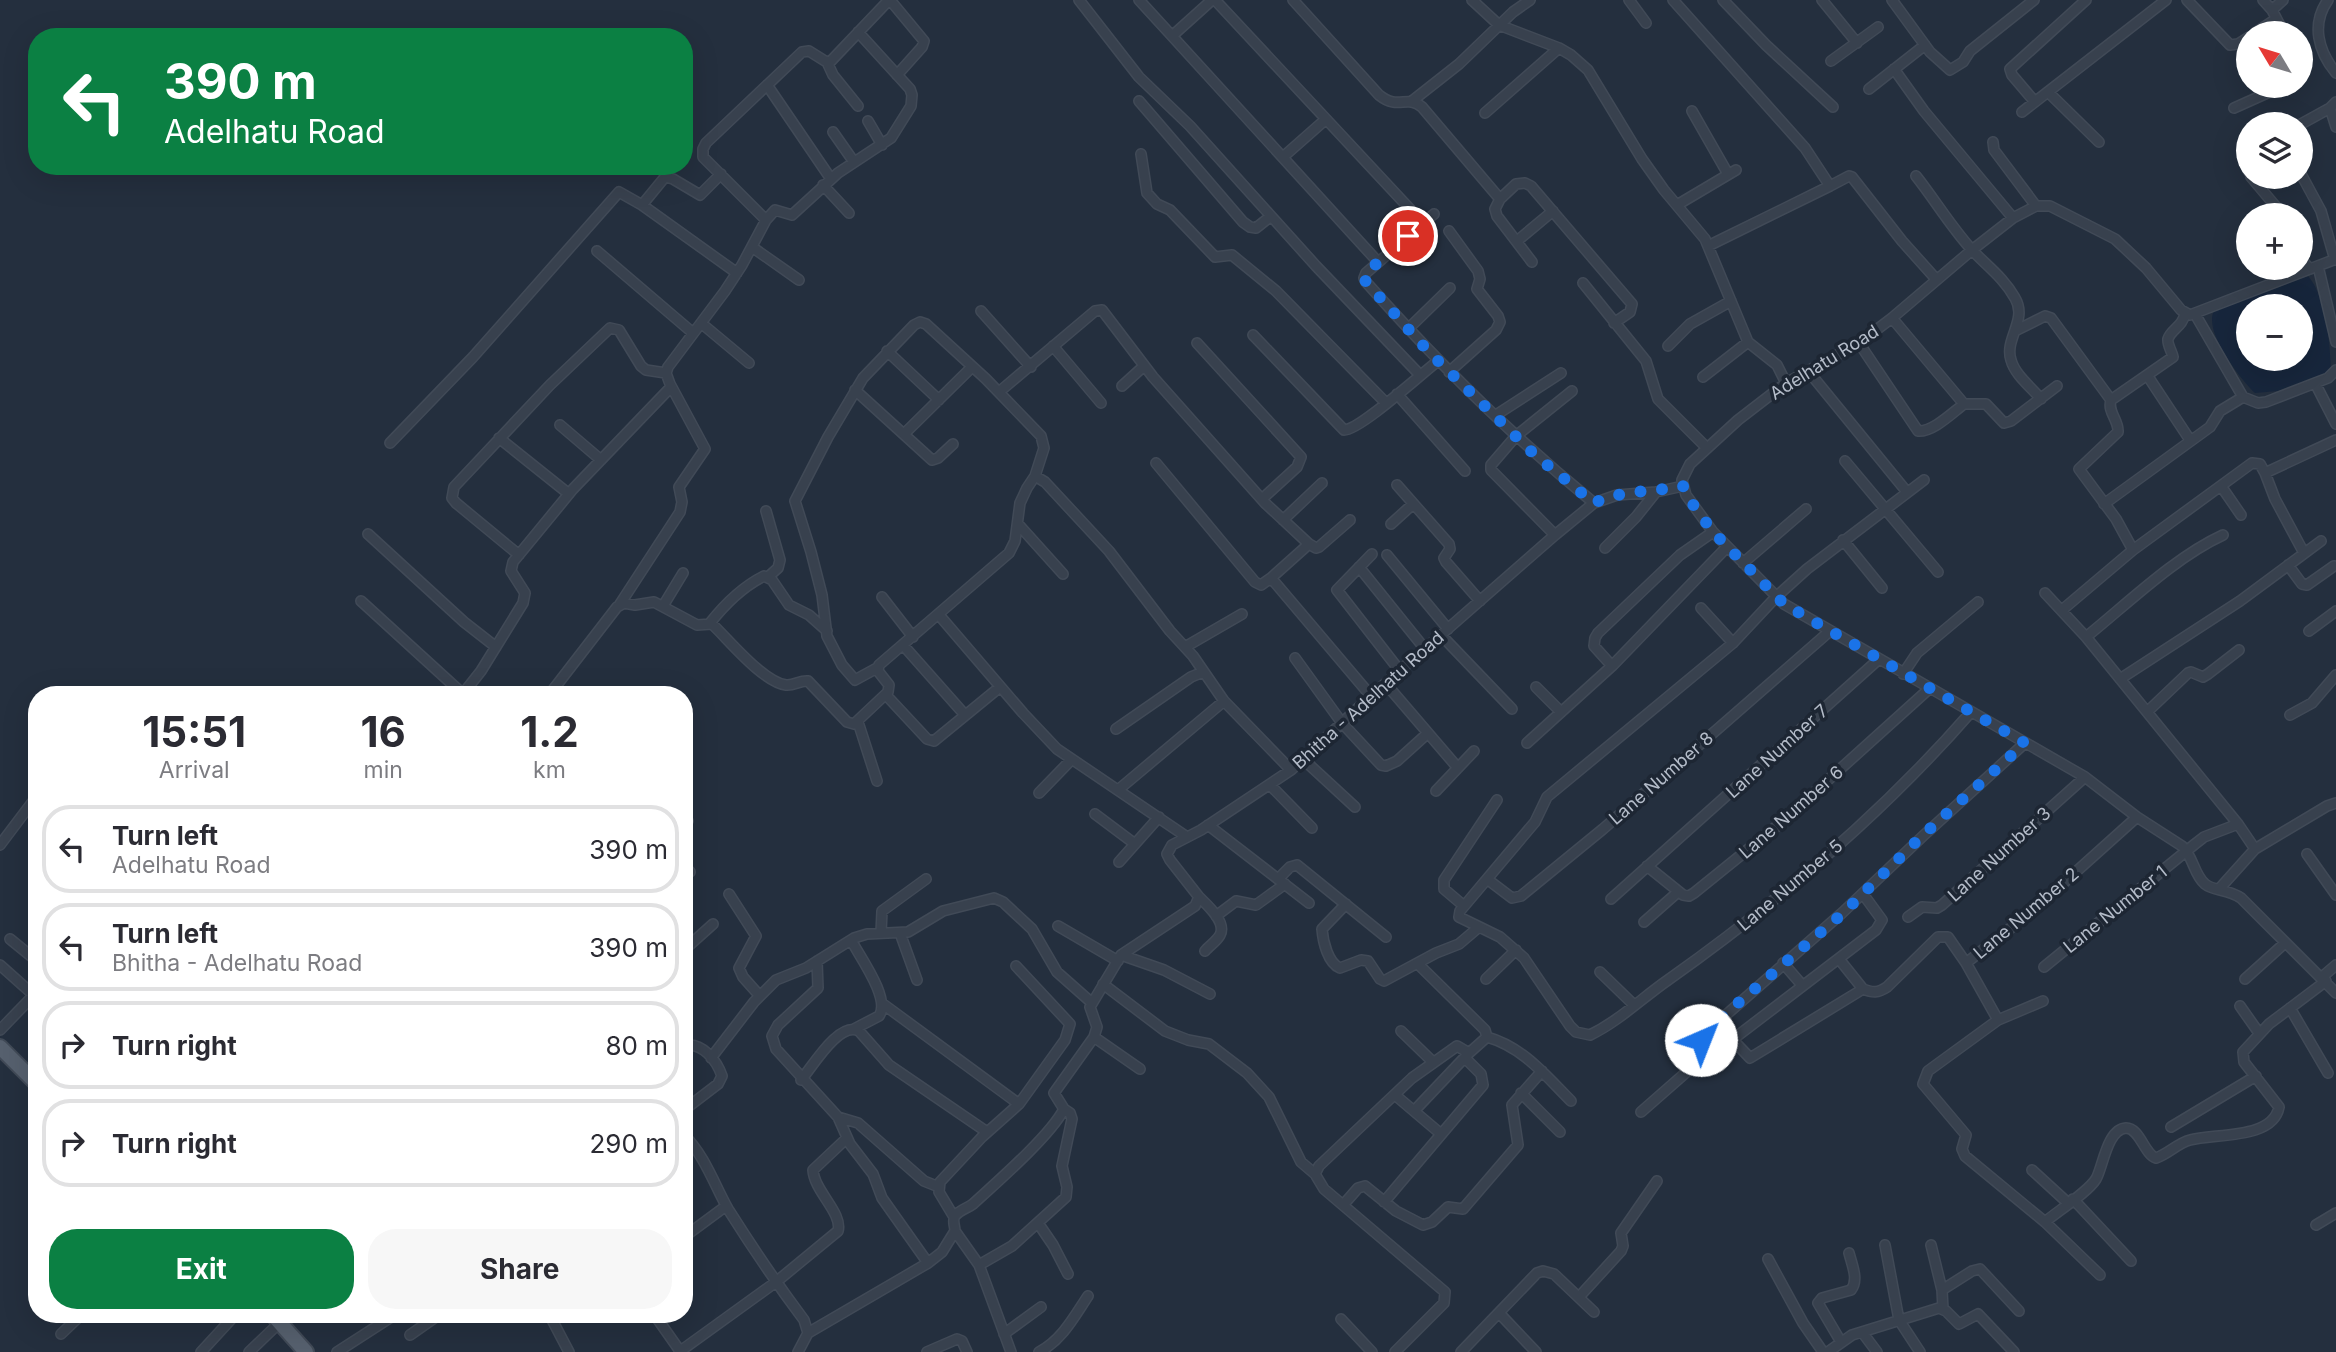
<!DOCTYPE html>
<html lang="en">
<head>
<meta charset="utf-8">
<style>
	:root { --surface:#fff; --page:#f7f7f7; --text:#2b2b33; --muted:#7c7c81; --line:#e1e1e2; --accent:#0b8043 }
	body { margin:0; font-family:Inter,sans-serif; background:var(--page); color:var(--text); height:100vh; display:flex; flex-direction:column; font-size:26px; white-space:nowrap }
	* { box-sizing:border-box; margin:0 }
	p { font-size:23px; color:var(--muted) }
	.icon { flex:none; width:38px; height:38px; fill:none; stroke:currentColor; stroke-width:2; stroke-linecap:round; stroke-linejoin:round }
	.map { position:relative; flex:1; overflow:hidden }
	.sheet { position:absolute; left:28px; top:686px; width:665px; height:637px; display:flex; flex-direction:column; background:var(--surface); border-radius:28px; box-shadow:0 7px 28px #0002 }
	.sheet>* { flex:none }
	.top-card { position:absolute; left:28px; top:28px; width:665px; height:147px; border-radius:28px; box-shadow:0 7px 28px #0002; background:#0b8043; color:#fff; overflow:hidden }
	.needle { width:46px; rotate:308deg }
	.buttons { position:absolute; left:2236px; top:21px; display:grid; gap:14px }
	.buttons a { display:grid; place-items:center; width:77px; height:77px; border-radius:50%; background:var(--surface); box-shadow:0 7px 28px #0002; font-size:35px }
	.pin { position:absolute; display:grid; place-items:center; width:60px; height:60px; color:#fff; margin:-30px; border:4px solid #fff; border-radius:50%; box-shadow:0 2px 7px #0007 }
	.me { position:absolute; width:77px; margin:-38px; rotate:44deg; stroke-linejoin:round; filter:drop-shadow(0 0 5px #0008) }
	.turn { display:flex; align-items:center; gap:24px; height:147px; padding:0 21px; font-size:32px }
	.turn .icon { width:91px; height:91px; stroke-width:2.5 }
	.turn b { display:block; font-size:49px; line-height:60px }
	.eta { display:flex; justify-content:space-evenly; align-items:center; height:119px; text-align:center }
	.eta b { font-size:42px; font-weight:700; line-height:49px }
	.cta { display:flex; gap:14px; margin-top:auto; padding:14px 21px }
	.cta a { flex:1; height:80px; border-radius:28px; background:var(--accent); color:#fff; font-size:28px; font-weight:700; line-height:80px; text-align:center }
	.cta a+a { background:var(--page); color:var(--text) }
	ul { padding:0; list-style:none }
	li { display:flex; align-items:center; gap:21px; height:88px; margin:0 14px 10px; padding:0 7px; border:4px solid var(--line); border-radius:28px }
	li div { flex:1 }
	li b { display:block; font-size:26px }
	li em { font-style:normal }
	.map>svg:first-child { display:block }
</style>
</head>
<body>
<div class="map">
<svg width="2336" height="1352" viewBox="0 0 2336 1352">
	<rect width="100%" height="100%" fill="#242f3e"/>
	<path fill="#17263c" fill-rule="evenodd" d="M 2308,276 C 2327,298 2330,344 2331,372 L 2278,391 L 2255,393 C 2240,379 2203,331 2214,311 ZM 2249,306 L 2301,306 L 2301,359 L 2249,359 Z"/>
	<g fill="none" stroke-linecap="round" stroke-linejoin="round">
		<defs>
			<path id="street" d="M 890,0 L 924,41 L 922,47 L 897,75
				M 1079,0 L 1139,77 L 1190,126 L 1316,266 L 1420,375
				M 1139,0 L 1172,36
				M 1212,0 L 1172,36 L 1378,262
				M 1215,0 L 1423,223
				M 1293,0 L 1379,95 C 1399,111 1406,94 1422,107 L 1500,199 L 1516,184 L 1525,183 L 1531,186 L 1632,304 L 1630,312 L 1614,323
				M 1472,0 L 1499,25 L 1559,48 L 1571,55 L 1588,70 L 1642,159 L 1664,190 L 1705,239 L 1748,342 L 1777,365 L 1786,383
				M 1629,0 L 1646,23
				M 1673,0 L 1805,148 L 1830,186 L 1708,246
				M 1723,0 L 1766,45 L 1833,107
				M 1822,0 L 1857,43
				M 1892,0 L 1930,52 L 1950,70 L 1963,62 L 1970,51 L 2034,0
				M 2187,0 L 2230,45 L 2238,44 L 2249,37
				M 2263,0 L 2272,10 L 2284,33
				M 2328,0 C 2311,24 2318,51 2336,73
				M 2272,10 L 2283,0
				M 2255,33 L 2276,19
				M 1831,61 L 1878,27
				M 827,62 L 833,75 L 858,106
				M 1894,69 L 1924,111 L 2013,218
				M 767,85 L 831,179
				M 1869,89 L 1925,45
				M 2048,92 L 2099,142
				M 1139,101 L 1243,222 L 1250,227 L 1256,228 L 1271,216
				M 1412,101 L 1459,64 L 1513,12 L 1530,0
				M 2035,102 L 2012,75 L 2010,69 L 2086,0
				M 2234,108 L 2283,86
				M 2330,108 L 2336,127
				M 1692,111 L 1728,174
				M 2022,112 L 2166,0
				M 1485,113 L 1559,48
				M 868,121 L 882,145
				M 2301,124 L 2330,108 L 2336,102
				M 833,132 L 854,162
				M 1993,142 L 1994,150 L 2036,206
				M 1141,154 L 1147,193 L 1157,204 L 1170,210 L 1215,257 L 1232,255 L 1276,291 L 1386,403
				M 1283,157 L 1325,120
				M 2249,160 L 2247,167 L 2249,172
				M 2301,174 L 2321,211 L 2335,260
				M 1916,176 C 1935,200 1951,227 1972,250 C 1987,266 2004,278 2015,298 C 2028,320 2004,339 2011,360 C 2015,375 2031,387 2041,399
				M 2251,177 L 2283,215
				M 823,185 L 849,213
				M 1830,186 L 1849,176 L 1852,177 L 1902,241 L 1936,279
				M 1500,199 L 1495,209 L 1497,216 L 1532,262
				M 642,205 L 665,177 L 673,179 L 700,195 L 721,174
				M 1677,205 L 1736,170
				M 1434,214 L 1366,273 L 1364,278 L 1366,282 C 1437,362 1512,436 1594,503
				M 766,220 L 775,210 L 792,215 L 838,173 L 891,138 L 911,106 L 912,95 L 910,89 L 858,32
				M 1449,231 L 1478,271 L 1480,279 L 1477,289 L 1498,316 L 1500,322 L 1496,330 L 1449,372
				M 1517,241 L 1553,211
				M 752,247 L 799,280
				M 597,251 L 693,333
				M 2301,259 L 2310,269
				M 2336,259 L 2190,315 L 2181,310 L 2146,268 L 2115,239 L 2050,206 L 2036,206 L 2013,218 L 1972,250 L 1892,318 L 1859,343 L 1786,383 L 1738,420 L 1690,464 L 1682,480 L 1686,495 L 1713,532 L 1784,604 L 2085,777 L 2137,817 L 2182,846 C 2193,856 2194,875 2205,884 C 2213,891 2228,889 2241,898 L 2336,993
				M 2318,266 L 2336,342
				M 1583,283 L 1646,361 L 1658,399 L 1706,447
				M 981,311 L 1031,367
				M 1892,318 L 1964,404 L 1986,404 L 2004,423 L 2011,421 L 2057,386
				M 701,323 L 749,363
				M 1408,329 L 1450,288
				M 2015,331 L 2045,316 L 2051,318 L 2111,400
				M 1253,335 L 1344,430 C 1360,430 1421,374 1438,361
				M 1197,343 L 1301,457 L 1297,467 L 1262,499
				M 1859,343 L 1918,431 C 1933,432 1952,413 1964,404
				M 1053,346 L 1101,403
				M 1668,346 L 1690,324 L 1731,301
				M 887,351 L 939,400
				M 1809,372 L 1907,492
				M 2147,375 L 2190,440
				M 1703,377 L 1748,342
				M 2315,383 L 2336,424
				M 1122,386 L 1144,366
				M 855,390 L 932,460 L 938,458 L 953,444
				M 999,392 L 1095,311 L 1102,310 L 1153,377 L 1265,503 L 1309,544
				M 1397,394 L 1465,471
				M 2243,397 L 2258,403 L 2266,402 L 2328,378 L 2336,370
				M 1496,415 L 1561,373
				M 560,425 L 601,460
				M 904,434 L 972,367
				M 499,438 L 569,494
				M 390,443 L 473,357 L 619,192 L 642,205 L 737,273
				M 1845,461 L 1938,572
				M 1156,463 L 1255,582 L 1261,585 L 1271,578
				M 1924,480 L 1807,569 L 1776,597 L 1733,643 L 1547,797 L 1535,822 L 1460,911 L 1459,917 L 1500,937 L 1524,958 L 1570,1026 L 1576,1032 L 1590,1035 C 1619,1021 1642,998 1668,980 C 1778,902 1882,814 1971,712
				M 1397,485 L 1449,544 L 1450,549 L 1444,558 L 1446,562 L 1480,601
				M 2221,486 L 2241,515
				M 2104,504 L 2210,427 L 2220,411 L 2243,397 L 2195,314
				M 766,511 L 780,560 L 778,568 L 768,577
				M 1283,520 L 1322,483
				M 1350,520 L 1319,547 L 1316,548 L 1309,544 L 1271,578 L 1371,696
				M 1018,524 L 1063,574
				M 1391,524 L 1413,504
				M 368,534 L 464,622 L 496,647
				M 1555,535 L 1491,470 L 1491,465 L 1516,436 L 1572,391
				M 1843,540 L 1882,588
				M 1605,548 L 1636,517 L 1656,492
				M 2133,550 L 2116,519 L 2079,469 L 2118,432 C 2119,420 2107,412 2111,400 L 2173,357 C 2172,352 2167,344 2168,339 C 2171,329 2183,327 2185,313
				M 2304,553 L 2275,499 L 2265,473 L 2336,440
				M 1372,554 L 1337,590 L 1400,671
				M 519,555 L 456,503 L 452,498 L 454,487 L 550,385 L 610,328 L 619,330 L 641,366 L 646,370 L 666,373
				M 1387,555 L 1448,629
				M 1743,563 L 1806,509
				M 2288,565 L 2302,584 L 2307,585 L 2334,566
				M 1359,567 L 1425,649
				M 2045,593 L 2086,637 L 2238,824 L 2255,849
				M 882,597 L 913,637
				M 361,601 L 463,694
				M 620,604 L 680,512 L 682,502 L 679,487 L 705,449 L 670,384 L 666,373 L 668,367 L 725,291 L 742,265 L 766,220 L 703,157 L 703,149 L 706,143 L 802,52 L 809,51 L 825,61 L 830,62 L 889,0
				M 663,606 L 683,573
				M 1701,608 L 1733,643
				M 2062,610 L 2133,550 L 2252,463 L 2260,464 L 2265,473
				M 939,615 L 1023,713 L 1057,749 L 1187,837
				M 710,623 C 725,604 742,587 764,576 L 772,580 L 789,605 L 809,615 L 827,631
				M 2309,631 L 2336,611
				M 1441,635 L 1512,709
				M 2086,637 C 2127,604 2175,557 2223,535
				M 903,645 L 965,715
				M 1185,647 L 1242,614
				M 1295,658 L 1342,723 L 1381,765 L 1386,766 L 1397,761 L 1428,733
				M 1612,666 L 1594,646 L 1595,638 L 1598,633 L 1680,555 L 1713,532
				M 877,668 L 855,680 L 842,665 L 827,636 L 822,595 L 811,552 L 795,501 L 828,437 L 863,378 L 914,325 L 920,322 L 926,324 L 986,379 L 1041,436 L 1044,448 L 1035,476
				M 1903,674 L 1917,653 L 1978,602
				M 2120,679 L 2240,601 L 2321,541
				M 1386,684 L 1458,768
				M 1536,687 L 1561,712
				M 298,695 L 307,695
				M 462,695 L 481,671 L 523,603 L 525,593 L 511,571 L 513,562 L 573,489 L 671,387
				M 549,695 L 617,607 L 624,603 L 635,605 L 654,602 L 697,625 L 712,624 C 729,640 763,682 786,685 C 794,686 800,680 808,681 L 847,722 L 854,724 L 888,692 L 889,685 L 878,671 L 879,665 L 1009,553 L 1015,541 L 1020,503 L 1027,488 L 1035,476 L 1045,482 L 1109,551 L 1170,631 L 1193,656 L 1224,701 L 1291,770
				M 886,695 L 927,739 L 934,741 L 1000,687
				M 2147,712 L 2188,673 L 2191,672 L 2203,677 L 2208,674 L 2239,650
				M 2290,715 L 2312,703 L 2336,675
				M 858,722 L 877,781
				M 1116,729 L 1191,677 L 1203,672
				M 1527,743 L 1612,666 L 1727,547
				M 1303,759 L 1355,807
				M 1270,785 L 1312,828
				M 1118,790 L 1224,701
				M 1436,791 L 1474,751
				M 1039,793 L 1071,760
				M 1095,814 L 1135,844
				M 2137,817 L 2030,913 L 1966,963 L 1998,1020 L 1928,1071 L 1923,1084 L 1966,1135 L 1962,1149 L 1965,1156 L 2045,1222 C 2058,1211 2088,1192 2096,1179 C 2103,1167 2107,1129 2126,1128 C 2140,1128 2144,1154 2156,1158 C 2168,1154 2178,1143 2190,1140 C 2214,1133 2273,1140 2279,1107 L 2244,1062 L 2243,1052 L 2269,1024 L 2326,981
				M 684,818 L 688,821
				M 1208,825 L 1309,903
				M 0,845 L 37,796
				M 2307,854 L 2336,895
				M 1119,862 L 1159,817
				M 684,865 L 690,872
				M 1647,866 L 1683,895 L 1689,896 L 1694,893 L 1777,826 L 1929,689
				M 1278,879 L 1290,867 L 1297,865 L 1386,937
				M 1487,879 L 1512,898 L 1521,896 L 1603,829 L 1830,631
				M 2220,888 L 2255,849 L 2327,806 L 2336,803
				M 729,894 L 756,936 L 739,968 L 743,977 L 759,995
				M 1199,897 C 1207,905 1227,922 1220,935 C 1217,941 1209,946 1205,951
				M 1611,899 L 1878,660
				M 1346,904 L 1322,929 C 1323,942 1328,963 1340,968 L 1361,960 L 1368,961 L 1380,979 L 1384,981 L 1436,953 L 1459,944 L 1479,927
				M 1464,906 L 1444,889 L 1444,880 L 1497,800
				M 36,914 L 37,914
				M 1216,916 L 1236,901 L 1256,905 L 1285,884
				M 1908,917 L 1922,907 L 1937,908 L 1942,905 L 2085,777
				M 1644,922 L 1678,892
				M 1058,926 L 1118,961
				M 881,933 L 882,911 L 926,879
				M 900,933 L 917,980
				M 10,939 L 37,961
				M 851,940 C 860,957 891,999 879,1016 L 854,1029
				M 684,950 L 713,924
				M 1121,955 L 1164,970 L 1210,994
				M 817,961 L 818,988 L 778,1025 L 772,1036 L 776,1049 L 838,1117 L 850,1144 L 873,1174 L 882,1198 L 928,1263
				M 1783,963 L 1802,985
				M 0,965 L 37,998
				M 1016,966 L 1070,1024 L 1065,1040 L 1019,1104
				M 2044,967 L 2195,844 L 2204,837 L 2238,824
				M 1600,972 L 1634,1005
				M 2322,977 L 2336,965
				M 1486,979 L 1516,950
				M 2245,979 L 2285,943
				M 1103,984 L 1165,1031 L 1188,1040 L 1209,1044 L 1247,1073 L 1269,1097 L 1301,1162 L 1315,1174 L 1324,1189 L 1445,1292 L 1444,1303 L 1395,1352
				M 1863,989 C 1873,993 1878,993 1887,987 L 1938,937 L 1948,937 L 1966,963
				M 883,1004 L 1019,1104 L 982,1137 L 940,1182 L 939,1192 L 954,1217
				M 2240,1006 L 2259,1033
				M 2290,1008 L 2328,1073
				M 1998,1020 L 2043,1001
				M 0,1030 L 34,995
				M 1401,1031 L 1433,1062
				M 1094,1037 L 1140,1069
				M 1487,1037 C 1523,1047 1546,1076 1571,1101
				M 1732,1039 L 1750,1058 L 1863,989 L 1839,959
				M 684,1046 C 702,1041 717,1061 722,1076 L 718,1084 L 684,1110
				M 711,1058 L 754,1002 L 776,980 L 806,968 L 854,938 L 867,934 L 908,932 L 943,911 L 994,898 L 1003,902 L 1032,929 L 1057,972 L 1092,1003
				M 1704,1058 L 1700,1046 L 1702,1036 L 1842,913 L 1923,836 L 2025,743
				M 801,1080 C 813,1066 839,1021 859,1031 L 889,1065 L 987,1132
				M 1521,1093 L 1560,1132
				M 1395,1095 L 1441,1134
				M 1414,1111 L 1468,1054
				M 1641,1112 L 1698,1062 L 1715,1053 L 1876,930 L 1882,920 L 1863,894
				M 838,1117 L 858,1123 L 924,1181 L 939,1187
				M 2171,1127 L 2256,1076
				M 684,1135 C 705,1156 714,1184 728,1209 C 752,1247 777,1284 804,1320 L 808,1333
				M 2032,1170 L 2068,1203
				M 1315,1174 L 1319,1166 L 1412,1078 L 1457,1046 L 1469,1053 L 1487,1037 L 1485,1030 L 1418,964
				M 2073,1199 L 2131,1261
				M 1384,1202 L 1483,1085 L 1481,1074 L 1465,1058
				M 1344,1204 L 1358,1188 L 1365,1186 L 1396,1211 L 1423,1225 L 1432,1222 L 1448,1207 L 1463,1209 L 1518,1145 L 1512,1105 L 1542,1071
				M 2045,1222 L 2100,1275
				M 1038,1223 L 1053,1245 L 1068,1274
				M 2316,1225 L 2336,1213
				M 955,1231 L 979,1265 L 1011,1352
				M 684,1237 L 726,1206
				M 1885,1245 L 1899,1320 L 1920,1352
				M 1931,1245 L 1942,1290 L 1943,1309
				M 1768,1259 L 1803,1323 L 1823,1352
				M 979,1265 L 1012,1246 L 1066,1197 L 1067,1187 L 1062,1166 L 1072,1119 L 1070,1113 L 1064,1109
				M 1942,1290 L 1972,1271 L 1980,1269 L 2019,1311
				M 1579,1297 L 1621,1251 L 1623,1246 L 1621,1233 L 1657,1181
				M 1499,1313 L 1536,1352
				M 549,1314 L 569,1352
				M 654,1314 L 680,1351
				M 1341,1319 L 1372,1352
				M 1862,1332 L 1877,1352
				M 808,1333 L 928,1263 L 942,1252 L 955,1231 C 955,1226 952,1220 955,1216 C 959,1210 968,1208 973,1204 C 997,1182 1050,1136 1064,1109 L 1054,1093 L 1094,1037 L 1097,1027 L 1090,1007 L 1121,955 L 1195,906 L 1199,897 L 1170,860 L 1167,854 L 1172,845 L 1201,830 L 1291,770 L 1371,696 L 1555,535 L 1594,503 L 1617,495 L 1656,492 L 1683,486
				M 61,1334 L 82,1314
				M 1004,1334 L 1041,1307
				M 410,1335 L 440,1314
				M 1841,1342 L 1818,1303 L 1822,1298 L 1851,1290 C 1859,1280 1852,1265 1849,1253
				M 201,1352 L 236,1314
				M 249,1352 L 274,1328
				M 337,1352 L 396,1314
				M 679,1352 L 776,1282 L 838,1231 C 843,1213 814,1191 813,1170 L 847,1138
				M 798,1352 L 808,1333
				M 927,1352 L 957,1339 L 962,1341 L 967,1352
				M 1039,1352 C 1062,1340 1074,1317 1088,1296
				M 1461,1352 L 1537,1273 L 1543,1271 L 1554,1274 L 1594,1312
				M 1828,1352 L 1852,1335 L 1939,1308 L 1946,1311 L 1959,1324 L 1978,1314 L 2014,1352"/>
			<path id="primary" d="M 0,1047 L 37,1084
				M 272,1314 L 306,1352"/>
		</defs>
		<use href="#street" stroke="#414a57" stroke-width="12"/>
		<use href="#primary" stroke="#414a57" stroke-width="18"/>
		<use href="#street" stroke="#38414e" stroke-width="9"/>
		<use href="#primary" stroke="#56606e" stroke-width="14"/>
	</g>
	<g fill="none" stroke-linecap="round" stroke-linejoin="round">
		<path stroke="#1a73e8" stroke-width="12" stroke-dasharray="0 21.6" d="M 1408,236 L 1366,273 L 1364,278 L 1366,282 L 1429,352 L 1534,454 L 1594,503 C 1621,490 1653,492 1683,486 L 1686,495 L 1713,532 L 1784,604 L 2025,743 L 1923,835 L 1842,914 L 1723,1016 L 1701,1040"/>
	</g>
	<g text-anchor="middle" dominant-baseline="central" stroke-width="7" stroke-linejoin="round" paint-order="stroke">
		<g font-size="18" fill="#b4bcc9" stroke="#1d2633">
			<text transform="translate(1824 362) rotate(-32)">Adelhatu Road</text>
			<text transform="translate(1368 700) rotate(-42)">Bhitha - Adelhatu Road</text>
			<text transform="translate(1777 751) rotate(-42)">Lane Number 7</text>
			<text transform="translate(1661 778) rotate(-41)">Lane Number 8</text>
			<text transform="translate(1791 812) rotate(-41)">Lane Number 6</text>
			<text transform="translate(1999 854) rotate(-42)">Lane Number 3</text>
			<text transform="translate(1790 885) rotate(-40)">Lane Number 5</text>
			<text transform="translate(2115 909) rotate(-39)">Lane Number 1</text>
			<text transform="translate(2026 913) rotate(-40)">Lane Number 2</text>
		</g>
	</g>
</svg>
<div class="buttons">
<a><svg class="needle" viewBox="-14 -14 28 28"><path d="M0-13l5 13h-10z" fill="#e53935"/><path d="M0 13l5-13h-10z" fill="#7c7c81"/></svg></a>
<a><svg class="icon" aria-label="layers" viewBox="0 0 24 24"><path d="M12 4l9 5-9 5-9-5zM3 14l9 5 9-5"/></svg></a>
<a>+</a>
<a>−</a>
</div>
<div class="pin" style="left:1408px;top:236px;background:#d93025"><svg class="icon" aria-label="arrive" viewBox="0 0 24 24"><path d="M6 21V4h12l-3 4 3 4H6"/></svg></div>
<svg class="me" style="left:1701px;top:1040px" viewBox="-20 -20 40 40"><circle r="19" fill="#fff"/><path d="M0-13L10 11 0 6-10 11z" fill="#1a73e8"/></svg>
<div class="top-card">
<div class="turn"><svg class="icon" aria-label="left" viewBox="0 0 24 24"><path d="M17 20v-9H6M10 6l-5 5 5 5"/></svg><div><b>390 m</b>Adelhatu Road</div></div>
</div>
<section class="sheet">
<div class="eta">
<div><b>15:51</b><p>Arrival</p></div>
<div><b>16</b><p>min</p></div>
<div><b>1.2</b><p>km</p></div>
</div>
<ul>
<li><svg class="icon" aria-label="left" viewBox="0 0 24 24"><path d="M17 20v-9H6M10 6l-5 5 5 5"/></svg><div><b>Turn left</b><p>Adelhatu Road</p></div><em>390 m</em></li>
<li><svg class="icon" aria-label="left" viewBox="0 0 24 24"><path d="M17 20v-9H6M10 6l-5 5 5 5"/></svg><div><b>Turn left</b><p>Bhitha - Adelhatu Road</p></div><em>390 m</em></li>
<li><svg class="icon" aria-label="right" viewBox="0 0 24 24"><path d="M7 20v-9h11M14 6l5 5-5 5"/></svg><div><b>Turn right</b></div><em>80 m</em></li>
<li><svg class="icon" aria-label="right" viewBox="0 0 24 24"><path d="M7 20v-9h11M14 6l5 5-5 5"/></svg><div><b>Turn right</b></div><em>290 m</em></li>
</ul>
<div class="cta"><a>Exit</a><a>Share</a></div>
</section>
</div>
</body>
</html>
